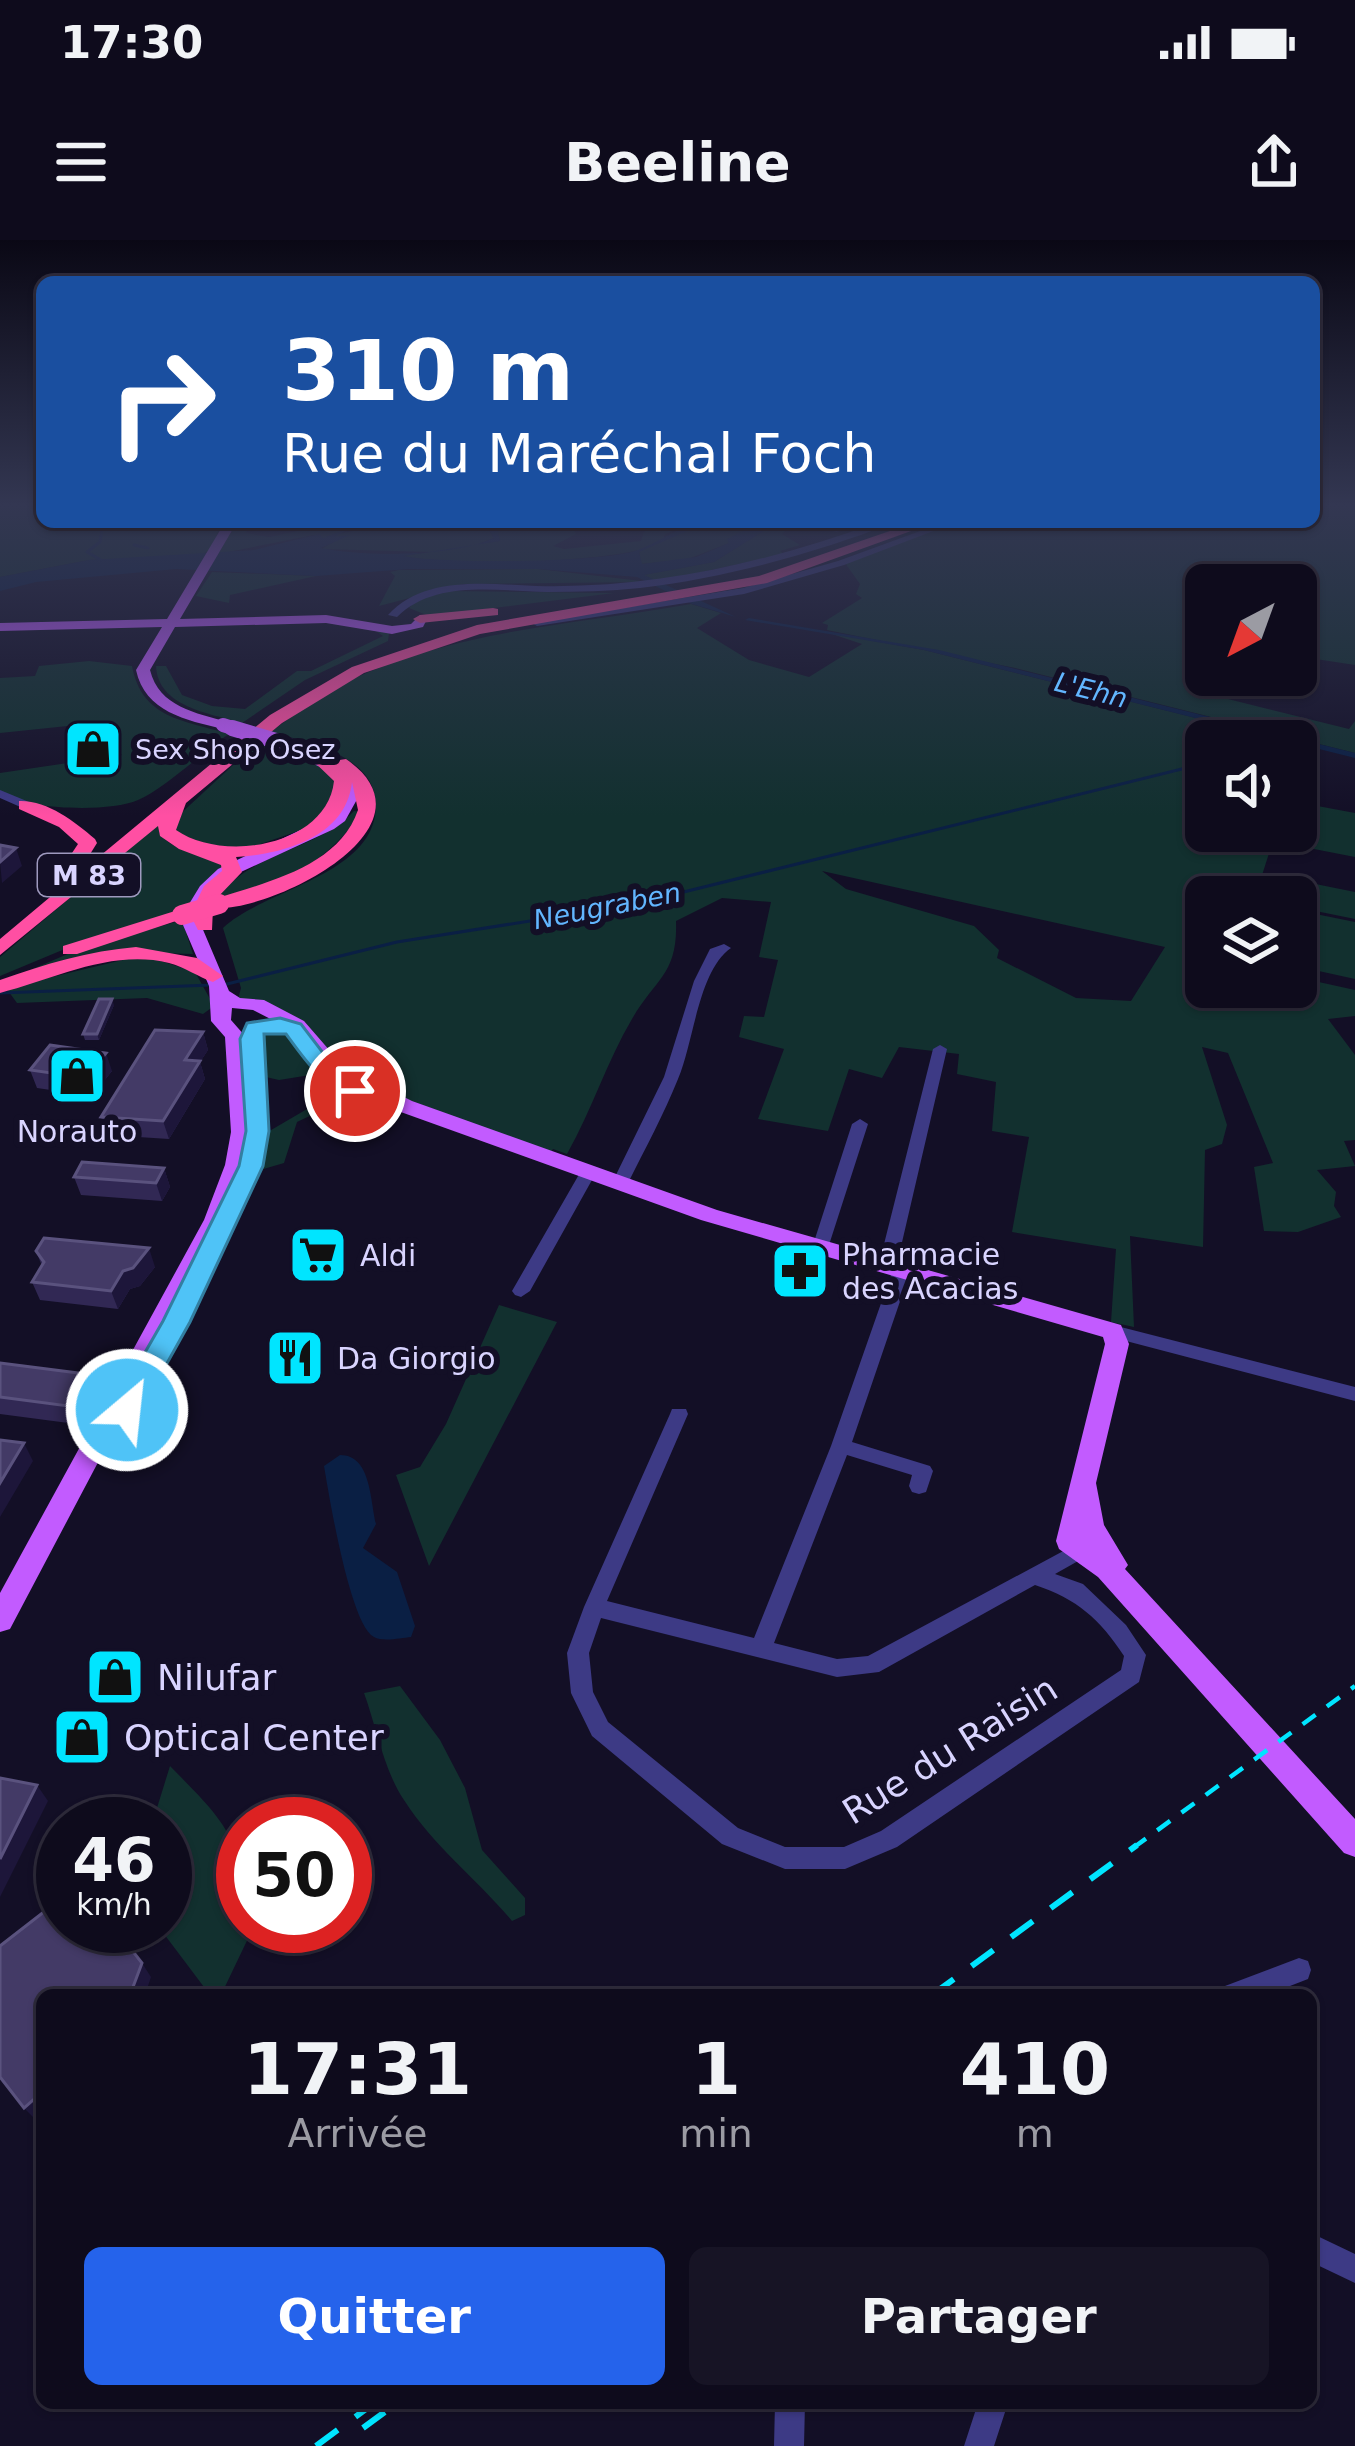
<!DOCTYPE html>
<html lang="fr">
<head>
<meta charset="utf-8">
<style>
	:root { --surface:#0e0b1c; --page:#171425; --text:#f1f3f6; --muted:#9b9ba3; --line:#2e2b3b; --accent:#2563eb }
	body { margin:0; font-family:"DejaVu Sans",sans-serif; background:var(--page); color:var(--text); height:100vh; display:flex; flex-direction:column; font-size:45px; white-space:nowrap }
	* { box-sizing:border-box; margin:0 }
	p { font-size:39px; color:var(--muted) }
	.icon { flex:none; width:66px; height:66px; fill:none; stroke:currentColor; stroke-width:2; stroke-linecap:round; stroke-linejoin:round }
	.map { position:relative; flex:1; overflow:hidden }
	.details { position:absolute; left:36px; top:1749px; width:1281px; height:420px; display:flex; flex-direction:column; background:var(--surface); border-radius:18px; box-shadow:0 3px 9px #0004,0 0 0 3px var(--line) }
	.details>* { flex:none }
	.hud { position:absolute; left:36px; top:36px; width:1284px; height:252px; border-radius:18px; box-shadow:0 3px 9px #0004,0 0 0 3px var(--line); background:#1a4fa0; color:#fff; overflow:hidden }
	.needle { width:78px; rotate:221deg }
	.controls { position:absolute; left:1185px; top:324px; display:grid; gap:24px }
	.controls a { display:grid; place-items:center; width:132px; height:132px; border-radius:18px; background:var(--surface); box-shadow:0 3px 9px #0004,0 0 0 3px var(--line); font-size:60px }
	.speed { position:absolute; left:36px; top:1557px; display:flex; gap:24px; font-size:60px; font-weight:700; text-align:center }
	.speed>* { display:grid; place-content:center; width:156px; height:156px; border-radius:50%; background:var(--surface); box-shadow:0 3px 9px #0004,0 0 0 3px var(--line); line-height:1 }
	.speed small { font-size:30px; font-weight:400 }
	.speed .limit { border:18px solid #d22; background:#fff; color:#111 }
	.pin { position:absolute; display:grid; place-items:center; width:102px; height:102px; color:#fff; margin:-51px; border:6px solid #fff; border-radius:50%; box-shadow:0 3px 12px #0007 }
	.me { position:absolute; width:132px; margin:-66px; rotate:28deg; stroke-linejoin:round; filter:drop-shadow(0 0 9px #0008) }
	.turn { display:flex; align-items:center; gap:42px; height:252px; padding:0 48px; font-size:54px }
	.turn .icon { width:156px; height:156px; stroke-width:2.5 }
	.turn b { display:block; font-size:84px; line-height:102px }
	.eta { display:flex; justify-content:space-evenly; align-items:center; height:204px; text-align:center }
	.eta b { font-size:72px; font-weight:700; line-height:84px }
	.cta { display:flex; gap:24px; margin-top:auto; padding:24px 48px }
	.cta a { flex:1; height:138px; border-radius:18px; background:var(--accent); color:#fff; font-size:48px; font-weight:700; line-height:138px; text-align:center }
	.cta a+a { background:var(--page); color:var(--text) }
	.status { display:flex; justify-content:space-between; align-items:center; height:84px; padding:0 60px; background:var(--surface); direction:ltr }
	.status svg { height:33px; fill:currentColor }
	header { display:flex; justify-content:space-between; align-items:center; height:156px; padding:0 48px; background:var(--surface); font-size:54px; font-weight:700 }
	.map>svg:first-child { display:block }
</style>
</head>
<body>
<div class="status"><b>17:30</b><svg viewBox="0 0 49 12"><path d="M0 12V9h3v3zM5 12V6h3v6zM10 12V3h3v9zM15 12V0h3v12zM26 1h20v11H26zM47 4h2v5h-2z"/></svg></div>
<header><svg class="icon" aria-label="menu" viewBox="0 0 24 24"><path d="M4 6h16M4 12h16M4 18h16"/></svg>Beeline<svg class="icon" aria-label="share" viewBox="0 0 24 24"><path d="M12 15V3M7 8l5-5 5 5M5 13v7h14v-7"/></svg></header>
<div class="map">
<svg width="1355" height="2206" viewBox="0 0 1355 2206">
	<rect width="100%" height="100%" fill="#130f26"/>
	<path fill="#12302f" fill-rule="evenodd" d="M 0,267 L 42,267 L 42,282 L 222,282 L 211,309 L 200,316 L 89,320 L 0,337 Z
		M 1314,267 L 1355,267 L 1355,425 L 1296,416 L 1296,345 L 1206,345 L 1206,435 L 1302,433 L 1300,439 L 1285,444 L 1249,437 L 1228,459 L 1349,489 L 1355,481 L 1355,513 L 1015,428 L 827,390 L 828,385 L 822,383 L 862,358 L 856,354 L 860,344 L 845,323 L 955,282 L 1314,282 Z
		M 309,282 L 366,282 L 326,297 L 394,282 L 484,283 L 494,298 L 478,304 L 500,301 L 496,282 L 568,282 L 576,294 L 553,306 L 564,309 L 641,301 L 644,292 L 661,282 L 686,286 L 665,294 L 663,301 L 701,283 L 735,282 L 744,291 L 728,299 L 729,303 L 688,319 L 641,324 L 639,310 C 585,323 457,326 402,316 L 431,312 L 321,309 L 343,297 L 323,300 L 319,294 L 218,314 L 237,283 L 250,283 L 246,293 L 269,297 L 318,287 Z
		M 778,282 L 794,282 L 782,294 L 800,305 L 780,311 L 784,314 L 656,342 L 643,335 L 714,322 Z
		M 538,329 L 650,342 L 463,344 L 379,366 L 395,336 L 390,332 L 399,330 Z
		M 212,332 L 316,336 L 230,355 L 229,363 L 196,356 Z
		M 448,351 L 614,353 L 429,376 L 409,368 L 416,360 Z
		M 691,364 L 721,373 L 697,388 L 749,420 L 809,437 L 862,404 L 829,393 L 924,410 L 1288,501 L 1206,501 L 1206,591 L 1296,591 L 1296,562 L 1355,573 L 1355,617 L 1273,601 L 1255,657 L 1216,652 L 1206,657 L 1206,681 L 1196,714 L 1206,717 L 1206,747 L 1296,747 L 1296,737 L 1355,750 L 1355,776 L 1328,779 L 1355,815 L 1355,900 L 1344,901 L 1355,926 L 1317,930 L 1336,952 L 1334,966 L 1341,977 L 1298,992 L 1264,991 L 1254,927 L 1273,923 L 1228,813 L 1202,807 L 1227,885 L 1222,904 L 1205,910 L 1203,1007 L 1130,996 L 1134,1087 L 1111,1082 L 1116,1009 L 1012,992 L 1029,897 L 992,891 L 996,842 L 957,834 L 959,814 L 899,807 L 882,838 L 849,829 L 828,891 L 758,879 L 784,809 L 739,797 L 744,776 L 764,777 L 778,720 L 759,717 L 771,662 L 722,658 L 676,681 C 678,735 655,739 632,779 C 607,821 592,870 567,914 L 553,909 L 550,913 L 359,841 L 258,760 L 238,759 L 241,748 L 223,688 C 264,648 386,634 375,557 C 369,514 304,501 270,492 C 295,475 321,453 348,441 C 465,388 569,386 691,364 ZM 822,631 L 1165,707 L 1131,761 L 1076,758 L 997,718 L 999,710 L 974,686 L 846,649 Z
		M 373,389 L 389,393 L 388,401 L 305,440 L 242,483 C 209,473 158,467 156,426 L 166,426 L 182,455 L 212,466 L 245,469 L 297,431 L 311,431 L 383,396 Z
		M 89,421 L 132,426 C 142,479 184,480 229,494 C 202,512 166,548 138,560 C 108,573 29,569 0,555 L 0,533 L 122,515 L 87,484 L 0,493 L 0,438 L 35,436 L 39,426 Z
		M 258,502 L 320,524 L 338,546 L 313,586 L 252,607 L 221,610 L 173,591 L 177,577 Z
		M 354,571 L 362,572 C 319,633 282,639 215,662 C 244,613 316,612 354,571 Z
		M 162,580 L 159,593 C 177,616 202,609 223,624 L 221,632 L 190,667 L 84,701 L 0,736 L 0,717 Z
		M 1271,635 L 1355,652 L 1355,679 L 1296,667 L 1296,657 L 1264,657 Z
		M 1296,670 L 1355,682 L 1355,739 L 1296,726 Z
		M 182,680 L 193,714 L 119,712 L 28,731 L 70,713 Z
		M 131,718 L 155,719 L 195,732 L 214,766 L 203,774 L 147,758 L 17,763 L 6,748 Z
		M 287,787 L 294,792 L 323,833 L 279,840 L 257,835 L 258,792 Z
		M 343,848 L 403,870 L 396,875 C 351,861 340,861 297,882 L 284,923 L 260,930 L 266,893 Z
		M 499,1065 L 557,1082 L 429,1326 L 396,1235 L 420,1227 L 446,1184 Z
		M 400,1446 L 440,1500 L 465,1548 L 482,1610 L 525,1658 L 525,1675 L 512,1681 C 477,1639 434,1607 404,1560 C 384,1531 376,1486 364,1453 Z
		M 170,1526 C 230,1587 243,1598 243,1686 L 254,1686 L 221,1755 L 210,1755 L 158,1686 L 165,1686 L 165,1584 L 152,1584 Z"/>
	<path fill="#0a1f44" d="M 366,282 L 394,282 L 349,289 L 334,297 L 350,295 L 321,308 C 365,317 453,317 494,298 L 484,283 L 445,289 L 432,282 L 496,282 L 500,301 L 403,316 C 441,324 604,323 638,310 C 663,301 680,284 708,282 L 639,312 L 642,324 L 696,317 L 729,303 L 727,299 L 743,291 L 735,282 L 778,282 L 714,322 L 644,335 L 736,377 L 692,364 L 637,337 L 538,329 L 409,329 L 316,336 L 176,329 L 36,342 L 0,351 L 0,337 L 89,320 L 254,310 L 319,294 L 323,298 Z
		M 749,378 L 939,410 L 1355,513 L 1355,518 L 924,410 L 745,380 Z
		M 340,1215 C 371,1215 370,1259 376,1284 L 363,1308 L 397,1332 L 415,1386 L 411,1397 C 401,1398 383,1402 374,1397 C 350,1385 329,1255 324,1226 Z"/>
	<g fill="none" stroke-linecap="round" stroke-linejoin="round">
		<path stroke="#0a1f44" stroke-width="3" d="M 134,305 L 148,308
			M 101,320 L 87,312 L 100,302 L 103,282
			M 223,745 L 397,702 L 631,665 L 1206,523
			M 0,753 L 212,745"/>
		<path fill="#3d3a85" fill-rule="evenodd" d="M 879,282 L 891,282 C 873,292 851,298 831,305 C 769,325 705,340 640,348 C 610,351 578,352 547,352 C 498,351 435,339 397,377 L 388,375 C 424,335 487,344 536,346 C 655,349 768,322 879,282 Z
			M 945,282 L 957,282 L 844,325 L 744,354 L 537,386 L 532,383 L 743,348 L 838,321 Z
			M 0,550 L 29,562 L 31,565 L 25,569 L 0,558 Z
			M 724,704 L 731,708 C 698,731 694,802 678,839 C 664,874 645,909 628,943 L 620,948 L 614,947 L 612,943 L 664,837 L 694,741 L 710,709 Z
			M 940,805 L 947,809 L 896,1028 L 907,1028 L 910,1032 L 852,1202 L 930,1226 L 933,1231 L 926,1252 L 919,1254 L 912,1252 L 909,1246 L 912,1235 L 847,1215 L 774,1403 L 837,1419 L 868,1416 L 1080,1302 L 1087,1304 L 1090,1310 L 1087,1316 L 1055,1334 L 1083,1344 L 1126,1385 L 1146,1415 L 1139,1442 L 897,1607 L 845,1629 L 785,1629 L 722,1604 L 592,1496 L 571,1453 L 567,1413 L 584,1367 L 670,1174 L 672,1169 L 686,1169 L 688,1174 L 607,1361 L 754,1398 L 831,1206 L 892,1032 L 881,1032 L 878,1028 L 933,809 ZM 1035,1345 C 1077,1359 1100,1379 1124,1416 L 1121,1430 L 881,1591 L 844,1607 L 785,1607 L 738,1588 L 608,1482 L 593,1452 L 589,1413 L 601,1378 L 837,1437 L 879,1432 Z
			M 860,879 L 868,884 L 828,1008 L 820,1014 L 814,1012 L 812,1008 L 852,884 Z
			M 589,926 L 597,931 L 530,1051 L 521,1057 L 515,1055 L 512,1051 L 581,931 Z
			M 1113,1085 L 1355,1147 L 1355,1161 L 1107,1096 L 1104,1091 L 1107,1086 Z
			M 1299,1718 L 1308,1721 L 1311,1730 L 1308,1739 L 1267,1755 L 1221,1755 L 1225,1746 Z
			M 1311,1993 L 1355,2014 L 1355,2043 L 1311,2022 Z
			M 775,2163 L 805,2163 L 804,2206 L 774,2206 Z
			M 978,2163 L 1008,2163 L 994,2206 L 964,2206 Z"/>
		<path fill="#c25bff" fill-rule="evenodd" d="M 225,282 L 237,282 L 180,379 L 326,375 L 392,386 L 411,384 L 420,375 L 427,379 L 423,387 L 392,394 L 326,383 L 175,387 L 150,430 C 159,467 196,473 228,482 L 230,485 L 223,489 C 186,480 145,472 136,430 L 162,387 L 0,391 L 0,383 L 167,379 Z
			M 271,498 C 303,497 354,520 360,554 L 345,581 L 334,589 L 230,637 L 206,662 L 201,685 L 229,751 L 240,758 L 264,760 L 304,781 L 344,827 L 412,861 L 717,970 L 1121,1085 L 1129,1104 L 1096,1243 L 1104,1285 L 1128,1325 L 1125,1329 L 1355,1579 L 1355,1617 L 1344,1613 L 1098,1337 L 1059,1309 L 1056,1301 L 1105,1104 L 1103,1097 L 701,980 L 398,871 L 330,835 L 290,789 L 253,770 L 232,768 L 231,780 L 245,796 L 251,892 L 247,925 L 226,980 L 10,1389 L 0,1392 L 0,1353 L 204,980 L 225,925 L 231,892 L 225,797 L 211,781 L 209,746 L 183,685 L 186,669 L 200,646 L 218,629 L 328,577 L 344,554 L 335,534 L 271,504 Z"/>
		<path fill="#ff4fa3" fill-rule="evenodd" d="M 916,282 L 936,282 L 767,343 L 480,394 L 364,433 L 282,483 L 186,563 L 176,590 C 223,623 327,606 334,541 L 307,515 L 322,511 L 333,521 L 346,519 C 446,588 267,674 213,668 L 212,690 L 198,690 L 191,676 L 77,714 L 63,714 L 63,706 L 175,671 L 191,673 L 204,646 L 222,631 L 221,625 L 179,609 L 160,596 L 158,586 L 0,715 L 0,699 L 68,642 L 56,637 L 78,604 L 59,587 L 19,569 L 19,561 C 47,560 74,581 95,599 L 97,603 L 77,635 L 270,475 L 352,427 L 477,385 L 759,336 ZM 352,542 L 358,570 C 339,626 268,642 217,658 L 242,632 L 236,617 C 284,614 346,597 352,542 Z
			M 493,368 L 498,369 L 498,375 L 420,383 L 413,379 L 420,375 Z
			M 136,707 L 197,718 L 223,736 L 213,742 C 198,737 185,727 169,723 C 111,709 55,739 0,753 L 0,740 C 45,724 89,711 136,707 Z"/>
		<path stroke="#00e5ff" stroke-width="4.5" stroke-dasharray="16 14" stroke-linecap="butt" d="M 1133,1608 L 1355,1446"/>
		<path stroke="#00e5ff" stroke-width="6" stroke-dasharray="27 22" stroke-linecap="butt" d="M 932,1755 L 1137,1605
			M 363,2188 L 397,2163
			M 316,2206 L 374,2163"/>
		<path stroke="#c25bff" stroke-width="14" d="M 223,485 L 242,491"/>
		<path stroke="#c25bff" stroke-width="16" d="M 232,488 L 276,501"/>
		<path stroke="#ff4fa3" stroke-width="20" d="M 182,675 L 219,664"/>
	</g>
	<path fill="#312854" d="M 798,282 L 854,282 L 837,292 Z
		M 114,765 L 99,800 L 85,800 L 83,794 Z
		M 203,792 L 208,810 L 200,822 L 205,839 L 169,899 L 107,895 L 101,877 Z
		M 30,830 L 112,831 L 92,856 L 37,848 Z
		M 164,928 L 170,947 L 162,961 L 81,955 L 74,937 Z
		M 36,1011 L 155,1027 L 140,1046 L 130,1049 L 118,1069 L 40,1060 L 32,1042 L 42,1026 Z
		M 0,1123 L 94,1152 L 76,1184 L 0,1174 Z"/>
	<path fill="#1d163a" d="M 838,282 L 854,282 L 837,292 Z
		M 16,608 L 22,626 L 2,643 L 0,622 Z
		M 112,759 L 114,765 L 99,800 L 97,794 Z
		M 203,792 L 208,810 L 200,822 L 205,839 L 169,899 L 163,881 L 185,820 Z
		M 106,813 L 112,831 L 92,856 L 86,838 Z
		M 164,928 L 170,947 L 162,961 L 156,943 Z
		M 149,1008 L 155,1027 L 140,1046 L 130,1049 L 118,1069 L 111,1051 L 123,1031 Z
		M 86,1134 L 94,1152 L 76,1184 L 68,1166 Z
		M 24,1203 L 33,1221 L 0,1277 L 0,1243 Z
		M 37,1545 L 48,1561 L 0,1657 L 0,1619 Z
		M 142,1723 L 151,1737 L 145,1755 L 130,1755 Z
		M 42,1852 L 42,1875 L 36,1880 L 24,1868 Z"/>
	<path fill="#433a66" stroke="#5a527e" stroke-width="3" d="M 0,605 L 16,608 L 0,622 Z
		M 99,759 L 112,759 L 97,794 L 83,794 Z
		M 155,790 L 203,792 L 185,820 L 200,821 L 163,881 L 101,877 Z
		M 50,805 L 106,813 L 86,838 L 30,830 Z
		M 82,922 L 164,928 L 156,943 L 74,937 Z
		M 44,998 L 149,1008 L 133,1028 L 123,1031 L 111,1051 L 32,1042 L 44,1022 L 36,1011 Z
		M 0,1123 L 86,1134 L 68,1166 L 0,1157 Z
		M 0,1200 L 24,1203 L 0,1243 Z
		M 0,1538 L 37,1545 L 0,1619 Z
		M 63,1657 L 63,1686 L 113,1686 L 142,1723 L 130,1755 L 42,1755 L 42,1852 L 24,1868 L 0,1837 L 0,1706 Z"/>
	<linearGradient id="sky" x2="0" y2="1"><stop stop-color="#0a0815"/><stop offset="0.46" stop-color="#333752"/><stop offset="1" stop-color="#333752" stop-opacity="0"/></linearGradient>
	<rect width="1355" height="576" fill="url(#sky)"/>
	<path fill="#4fc3f7" stroke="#337fa1" stroke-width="3" d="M 280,778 L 301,784 L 333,826 L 367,851 L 355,858 C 323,847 305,820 286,794 L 264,794 L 269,891 L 263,926 L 190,1082 L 137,1177 L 117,1177 L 112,1170 L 163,1081 L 239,926 L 246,891 L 240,799 L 247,783 Z"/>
	<defs>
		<symbol id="shop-square" viewBox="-11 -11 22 22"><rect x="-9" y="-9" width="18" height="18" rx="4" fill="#00e5ff" stroke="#130f26"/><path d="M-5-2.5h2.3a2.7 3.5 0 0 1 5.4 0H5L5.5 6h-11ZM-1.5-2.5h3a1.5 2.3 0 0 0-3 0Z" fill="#111"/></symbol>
		<symbol id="supermarket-square" viewBox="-11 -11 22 22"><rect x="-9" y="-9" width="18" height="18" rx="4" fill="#00e5ff" stroke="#130f26"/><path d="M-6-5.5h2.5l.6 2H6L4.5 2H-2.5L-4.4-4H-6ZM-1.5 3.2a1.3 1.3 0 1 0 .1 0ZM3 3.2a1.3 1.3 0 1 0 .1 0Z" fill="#111"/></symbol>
		<symbol id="pharmacy-square" viewBox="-11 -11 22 22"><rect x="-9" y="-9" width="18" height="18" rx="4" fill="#00e5ff" stroke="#130f26"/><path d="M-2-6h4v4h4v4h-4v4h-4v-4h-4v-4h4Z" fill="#111"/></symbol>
		<symbol id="restaurant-square" viewBox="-11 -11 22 22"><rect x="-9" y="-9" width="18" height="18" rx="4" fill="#00e5ff" stroke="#130f26"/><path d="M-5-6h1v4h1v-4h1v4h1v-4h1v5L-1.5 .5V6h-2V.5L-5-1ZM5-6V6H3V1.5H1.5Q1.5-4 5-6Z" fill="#111"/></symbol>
	</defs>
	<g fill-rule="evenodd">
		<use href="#shop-square" x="60" y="476" width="66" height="66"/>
		<use href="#shop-square" x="44" y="803" width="66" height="66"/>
		<use href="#supermarket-square" x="285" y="982" width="66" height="66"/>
		<use href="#pharmacy-square" x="767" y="998" width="66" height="66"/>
		<use href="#restaurant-square" x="262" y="1085" width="66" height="66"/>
		<use href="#shop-square" x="82" y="1404" width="66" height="66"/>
		<use href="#shop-square" x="49" y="1464" width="66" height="66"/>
	</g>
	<g text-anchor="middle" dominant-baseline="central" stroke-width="12" stroke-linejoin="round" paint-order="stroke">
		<g font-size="27" font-style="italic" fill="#62b6ff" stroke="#130f26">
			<text transform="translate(1091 450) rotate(14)">L'Ehn</text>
			<text transform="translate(607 666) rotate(-11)">Neugraben</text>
		</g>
		<g font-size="27" fill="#d9d4ff" stroke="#130f26" text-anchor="start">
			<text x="135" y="509">Sex Shop Osez</text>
		</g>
		<rect fill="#130f26" stroke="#9e99be" stroke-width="3" x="38" y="614" width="102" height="42" rx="9"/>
		<g font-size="27" font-weight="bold" fill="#d9d4ff">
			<text x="89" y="635">M 83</text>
		</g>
		<g font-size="30" fill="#d9d4ff" stroke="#130f26" text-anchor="start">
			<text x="77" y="891" text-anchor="middle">Norauto</text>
			<text x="842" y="1014">Pharmacie<tspan x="842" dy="34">des Acacias</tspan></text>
			<text x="360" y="1015">Aldi</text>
			<text x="337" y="1118">Da Giorgio</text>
		</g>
		<g font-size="36" fill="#d9d4ff" stroke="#130f26" text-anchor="start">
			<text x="157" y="1437">Nilufar</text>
			<text x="124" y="1497">Optical Center</text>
		</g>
		<g font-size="36" fill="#d9d4ff" stroke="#130f26">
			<text transform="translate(950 1510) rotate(-32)">Rue du Raisin</text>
		</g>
	</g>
</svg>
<div class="controls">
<a><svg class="needle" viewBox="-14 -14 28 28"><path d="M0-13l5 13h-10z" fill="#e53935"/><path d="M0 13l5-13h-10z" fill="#9b9ba3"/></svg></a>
<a><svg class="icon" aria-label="sound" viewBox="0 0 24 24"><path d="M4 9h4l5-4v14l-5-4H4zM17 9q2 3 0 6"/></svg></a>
<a><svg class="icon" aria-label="layers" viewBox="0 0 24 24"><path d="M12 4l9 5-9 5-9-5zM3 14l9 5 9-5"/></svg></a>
</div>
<div class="speed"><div>46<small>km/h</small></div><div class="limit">50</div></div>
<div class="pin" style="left:355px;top:851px;background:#d93025"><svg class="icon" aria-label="arrive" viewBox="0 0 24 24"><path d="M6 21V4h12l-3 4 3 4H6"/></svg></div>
<svg class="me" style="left:127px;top:1170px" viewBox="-20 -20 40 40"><circle r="17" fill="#4fc3f7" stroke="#fff" stroke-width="3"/><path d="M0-11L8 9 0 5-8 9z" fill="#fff"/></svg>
<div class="hud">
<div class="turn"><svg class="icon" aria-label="right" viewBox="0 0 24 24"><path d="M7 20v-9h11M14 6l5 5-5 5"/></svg><div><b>310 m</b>Rue du Maréchal Foch</div></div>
</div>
<section class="details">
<div class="eta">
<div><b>17:31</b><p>Arrivée</p></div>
<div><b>1</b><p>min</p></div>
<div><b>410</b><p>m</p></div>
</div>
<div class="cta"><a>Quitter</a><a>Partager</a></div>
</section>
</div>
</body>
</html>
